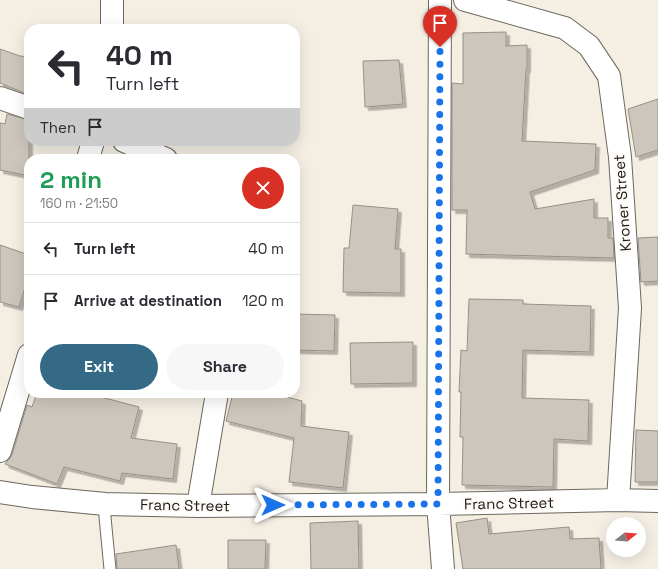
<!DOCTYPE html>
<html lang="en">
<head>
<meta charset="utf-8">
<style>
	:root { --surface:#fff; --page:#f7f7f7; --text:#2b2b33; --muted:#7c7c81; --line:#e1e1e2; --accent:#346a85 }
	body { margin:0; font-family:"Space Grotesk",sans-serif; background:var(--page); color:var(--text); height:100vh; display:flex; flex-direction:column; font-size:15px; white-space:nowrap }
	* { box-sizing:border-box; margin:0 }
	p { font-size:13px; color:var(--muted) }
	.icon { flex:none; width:22px; height:22px; fill:none; stroke:currentColor; stroke-width:2; stroke-linecap:round; stroke-linejoin:round }
	.map { position:relative; flex:1; overflow:hidden }
	.panel { position:absolute; left:24px; top:154px; width:276px; height:244px; display:flex; flex-direction:column; background:var(--surface); border-radius:16px; box-shadow:0 4px 16px #0002 }
	.panel>* { flex:none }
	.banner { position:absolute; left:24px; top:24px; width:276px; height:122px; border-radius:16px; box-shadow:0 4px 16px #0002; background:#fff; color:var(--text); overflow:hidden }
	.needle { width:26px; rotate:73deg }
	.tools { position:absolute; left:606px; top:517px; display:grid; gap:8px }
	.tools a { display:grid; place-items:center; width:40px; height:40px; border-radius:50%; background:var(--surface); box-shadow:0 4px 16px #0002; font-size:20px }
	.pin { position:absolute; display:grid; place-items:center; width:34px; height:34px; color:#fff; margin:-41px -17px; border-radius:50% 50% 50% 0; rotate:-45deg; box-shadow:0 0 4px #0007 }
	.pin .icon { rotate:45deg }
	.me { position:absolute; width:44px; margin:-22px; rotate:90deg; stroke-linejoin:round; filter:drop-shadow(0 0 3px #0008) }
	.turn { display:flex; align-items:center; gap:14px; height:84px; padding:0 16px; font-size:18px }
	.turn .icon { width:52px; height:52px; stroke-width:2.5 }
	.turn b { display:block; font-size:28px; line-height:34px }
	.then { display:flex; align-items:center; height:38px; padding:0 16px; background:#0003; gap:8px; font-size:15px }
	.round { display:grid; place-items:center; flex:none; width:42px; height:42px; border-radius:21px; background:var(--page) }
	.summary { display:flex; align-items:center; justify-content:space-between; height:68px; padding:0 16px }
	h1 { font-size:24px; font-weight:700; line-height:30px; color:#1e9e55 }
	.cta { display:flex; gap:8px; margin-top:auto; padding:8px 16px }
	.cta a { flex:1; height:46px; border-radius:24px; background:var(--accent); color:#fff; font-size:16px; font-weight:700; line-height:46px; text-align:center }
	.cta a+a { background:var(--page); color:var(--text) }
	ul { padding:0; list-style:none }
	li { display:flex; align-items:center; gap:12px; height:52px; padding:0 16px; border-top:1px solid var(--line) }
	li div { flex:1 }
	li b { display:block; font-size:15px }
	li em { font-style:normal }
	.map>svg:first-child { display:block }
</style>
</head>
<body>
<div class="map">
<svg width="658" height="569" viewBox="0 0 658 569">
	<defs>
		<filter id="shadow"><feDropShadow dx="3.5" dy="3.5" stdDeviation="0" flood-color="#0004"/></filter>
	</defs>
	<rect width="100%" height="100%" fill="#f4eee3"/>
	<path fill="#cdc6bc" stroke="#979086" filter="url(#shadow)" d="M 506,32 L 506,46 L 527,45 L 527,69 L 526,69 L 522,141 L 596,144 L 595,170 L 530,192 L 535,209 L 594,199 L 594,218 L 608,218 L 608,238 L 613,238 L 614,258 L 466,254 L 467,210 L 452,210 L 452,83 L 463,84 L 463,33 Z
		M 0,49 L 20,56 L 29,57 L 29,95 L 0,83 Z
		M 399,60 L 403,104 L 365,107 L 363,61 Z
		M 658,99 L 658,150 L 636,157 L 628,109 Z
		M 7,114 L 29,120 L 29,176 L 0,170 L 0,123 L 5,124 Z
		M 353,205 L 398,209 L 395,249 L 401,249 L 401,293 L 343,292 L 344,248 L 349,248 Z
		M 658,237 L 658,281 L 641,282 L 638,238 Z
		M 0,245 L 29,255 L 29,275 L 19,307 L 0,302 Z
		M 469,299 L 523,300 L 523,304 L 591,306 L 590,352 L 523,350 L 522,398 L 589,400 L 588,441 L 554,439 L 553,487 L 462,485 L 463,437 L 460,437 L 461,392 L 459,392 L 461,350 L 467,351 Z
		M 295,314 L 335,315 L 334,351 L 295,350 Z
		M 413,342 L 413,383 L 351,384 L 350,343 Z
		M 37,393 L 86,393 L 139,407 L 131,438 L 177,444 L 173,479 L 122,473 L 120,481 L 64,467 L 57,484 L 5,464 L 12,455 L 27,405 L 32,407 Z
		M 233,393 L 272,393 L 302,401 L 301,426 L 349,432 L 343,488 L 289,482 L 294,438 L 226,421 Z
		M 636,430 L 658,431 L 658,482 L 635,482 Z
		M 487,518 L 489,534 L 569,527 L 570,539 L 599,538 L 601,569 L 463,569 L 456,523 Z
		M 358,521 L 359,569 L 311,569 L 310,523 Z
		M 228,540 L 266,540 L 265,569 L 228,569 Z
		M 176,545 L 179,569 L 117,569 L 116,554 Z"/>
	<g fill="none" stroke-linecap="round" stroke-linejoin="round">
		<defs>
			<path id="service" d="M 105,504 L 105,517 L 110,569"/>
			<path id="minor" d="M 440,0 L 438,504 L 443,569
				M 465,0 L 565,28 L 589,46 L 609,76 L 620,157 L 630,308 L 618,500
				M 112,29 L 112,0
				M 0,98 L 29,108
				M 124,141 L 166,159
				M 88,159 L 93,141
				M 0,451 L 29,355
				M 0,492 L 32,497 L 105,504 L 198,506 L 438,504 L 618,500 L 658,501
				M 198,506 L 217,393"/>
		</defs>
		<use href="#service" stroke="#6d675d" stroke-width="13"/>
		<use href="#minor" stroke="#6d675d" stroke-width="24"/>
		<use href="#service" stroke="#fff" stroke-width="11"/>
		<use href="#minor" stroke="#fff" stroke-width="22"/>
	</g>
	<g fill="none" stroke-linecap="round" stroke-linejoin="round">
		<path stroke="#1a73e8" stroke-width="7" stroke-dasharray="0 12.6" d="M 273,505 L 438,504 L 440,47"/>
	</g>
	<g text-anchor="middle" dominant-baseline="central" stroke-width="4" stroke-linejoin="round" paint-order="stroke">
		<g font-size="15" fill="#1c1916" stroke="#fefbf7">
			<text transform="translate(622 203) rotate(-94)">Kroner Street</text>
			<text transform="translate(509 503) rotate(-1)">Franc Street</text>
			<text transform="translate(185 505) rotate(1)">Franc Street</text>
		</g>
	</g>
</svg>
<div class="tools">
<a><svg class="needle" viewBox="-14 -14 28 28"><path d="M0-13l5 13h-10z" fill="#e53935"/><path d="M0 13l5-13h-10z" fill="#7c7c81"/></svg></a>
</div>
<div class="pin" style="left:440px;top:47px;background:#d93025"><svg class="icon" aria-label="arrive" viewBox="0 0 24 24"><path d="M6 21V4h12l-3 4 3 4H6"/></svg></div>
<svg class="me" style="left:273px;top:505px" viewBox="-20 -20 40 40"><path d="M0-17L14 15 0 8-14 15z" fill="#1a73e8" stroke="#fff" stroke-width="4"/></svg>
<div class="banner">
<div class="turn"><svg class="icon" aria-label="left" viewBox="0 0 24 24"><path d="M17 20v-9H6M10 6l-5 5 5 5"/></svg><div><b>40 m</b>Turn left</div></div>
<div class="then">Then<svg class="icon" aria-label="arrive" viewBox="0 0 24 24"><path d="M6 21V4h12l-3 4 3 4H6"/></svg></div>
</div>
<section class="panel">
<div class="summary"><div><h1>2 min</h1><p>160 m · 21:50</p></div><a class="round" style="background:#d93025;color:#fff"><svg class="icon" aria-label="close" viewBox="0 0 24 24"><path d="M6 6l12 12M18 6L6 18"/></svg></a></div>
<ul>
<li><svg class="icon" aria-label="left" viewBox="0 0 24 24"><path d="M17 20v-9H6M10 6l-5 5 5 5"/></svg><div><b>Turn left</b></div><em>40 m</em></li>
<li><svg class="icon" aria-label="arrive" viewBox="0 0 24 24"><path d="M6 21V4h12l-3 4 3 4H6"/></svg><div><b>Arrive at destination</b></div><em>120 m</em></li>
</ul>
<div class="cta"><a>Exit</a><a>Share</a></div>
</section>
</div>
</body>
</html>
